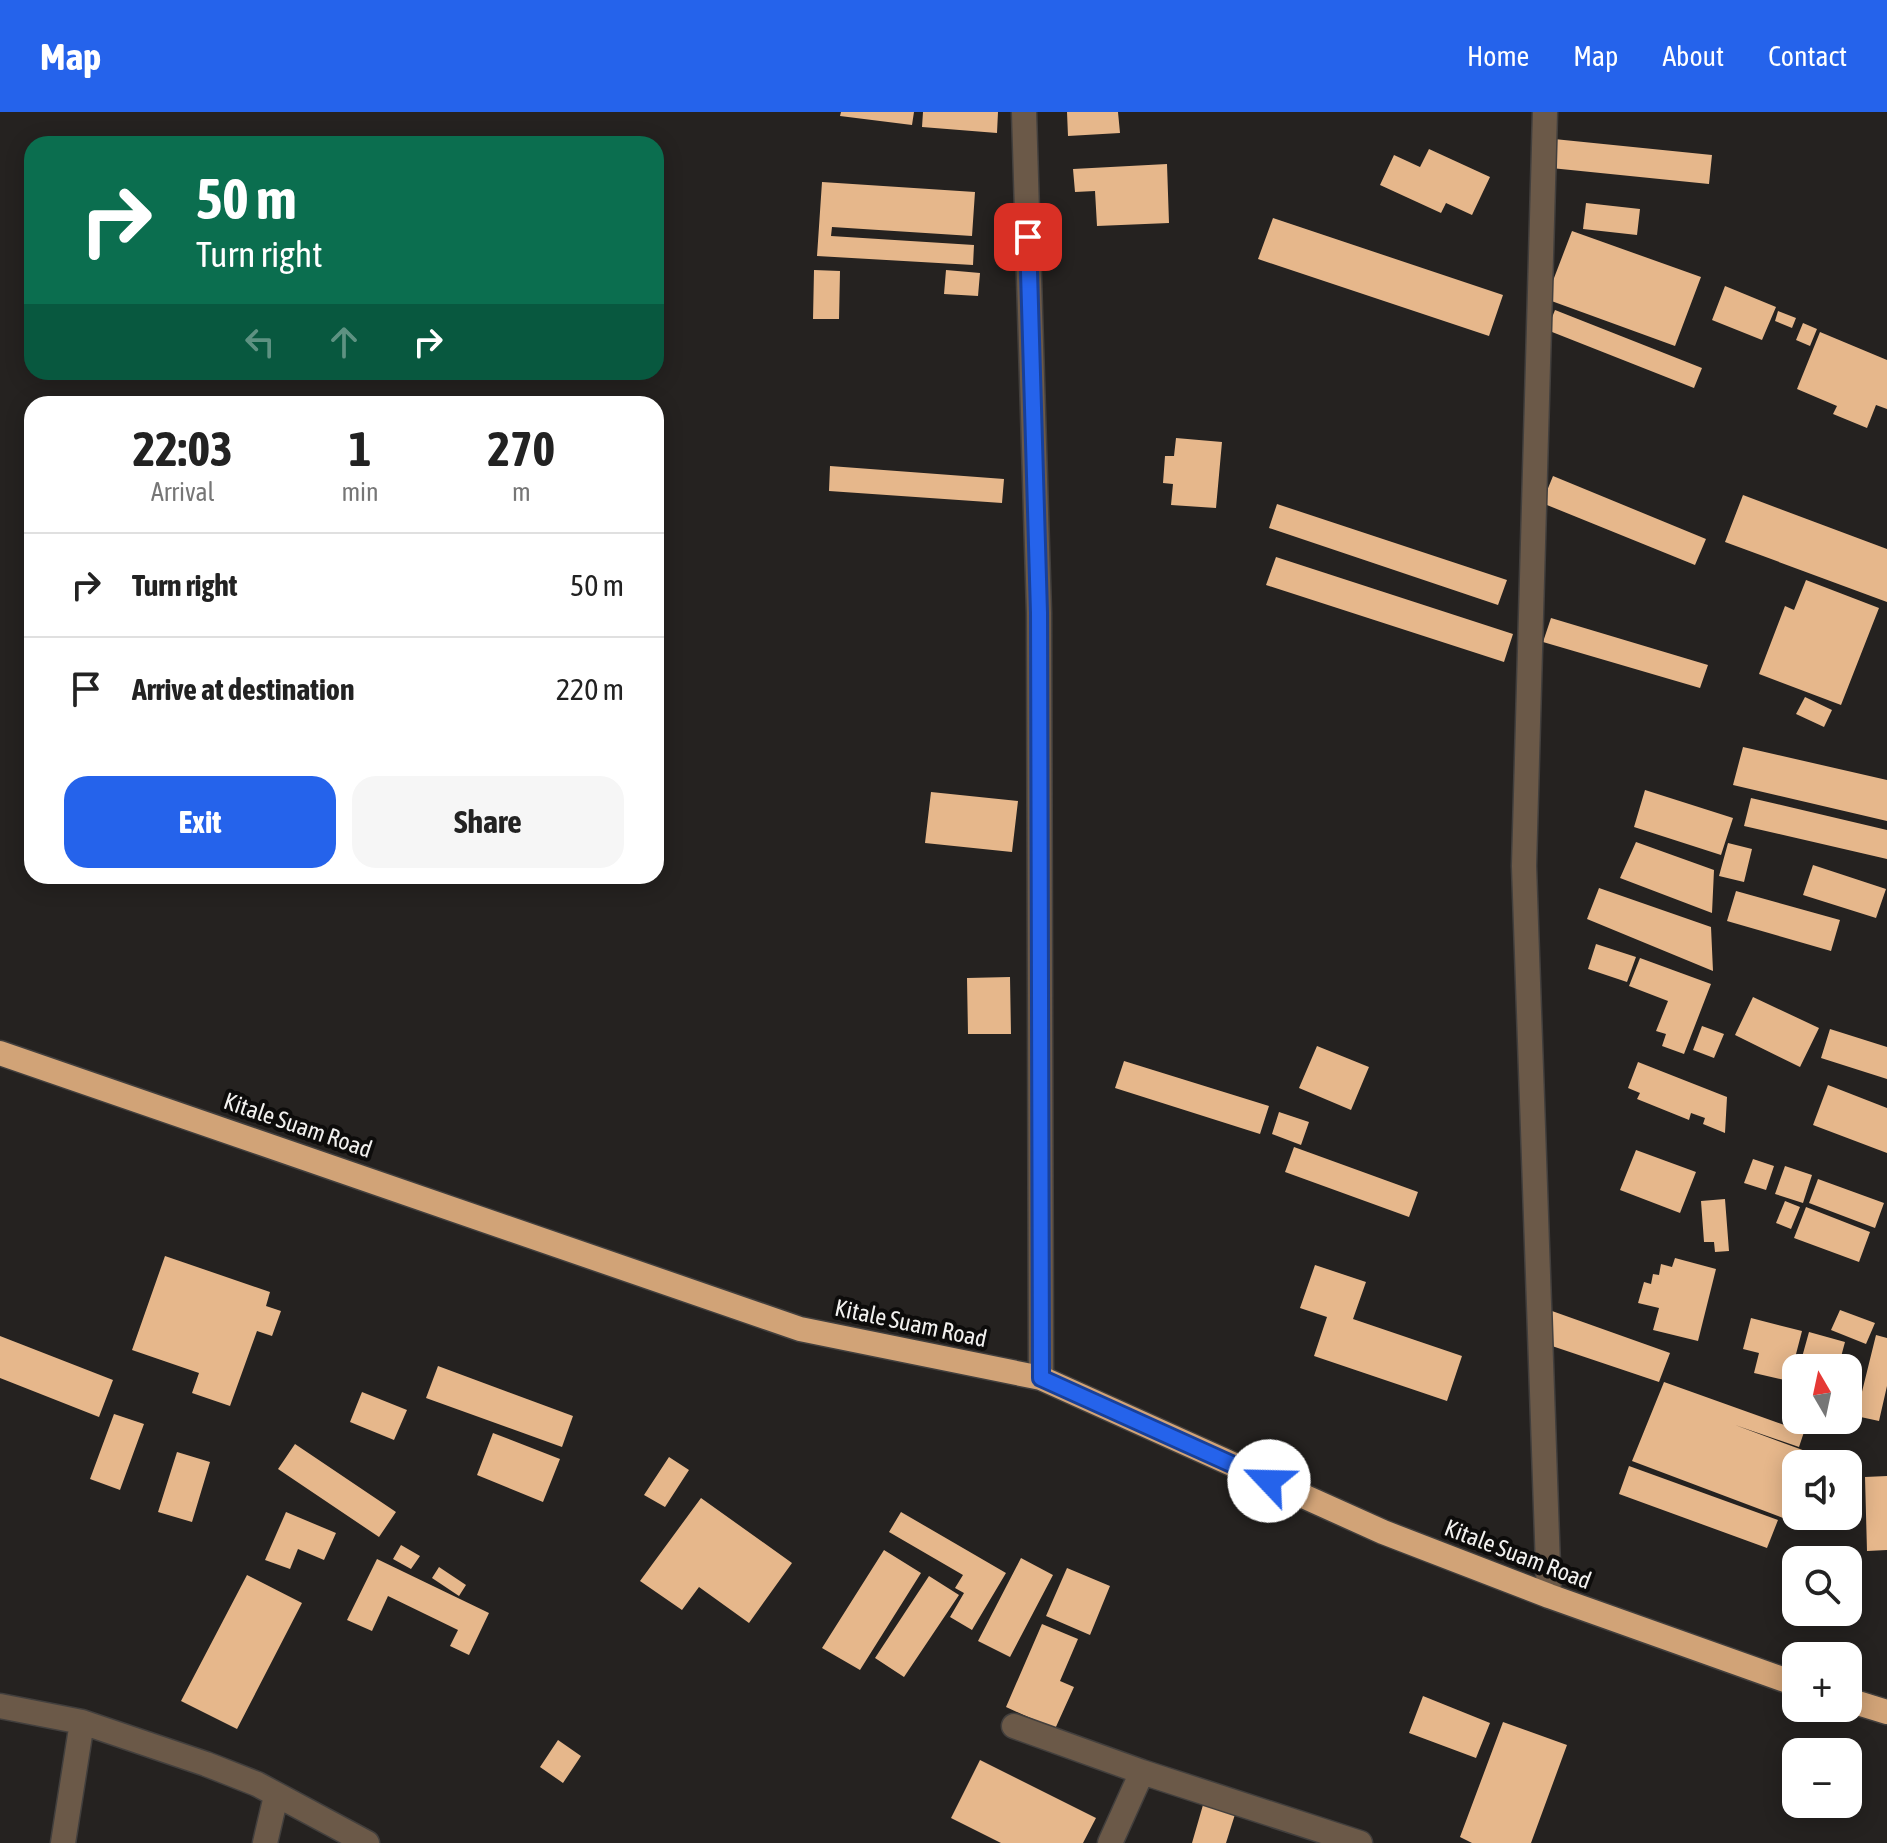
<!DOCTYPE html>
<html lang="en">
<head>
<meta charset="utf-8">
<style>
	:root { --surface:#fff; --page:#f6f6f6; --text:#222; --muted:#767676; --line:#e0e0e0; --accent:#2563eb }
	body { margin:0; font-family:"Asap Condensed",sans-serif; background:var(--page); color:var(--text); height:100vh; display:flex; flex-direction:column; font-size:30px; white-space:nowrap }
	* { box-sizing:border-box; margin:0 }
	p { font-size:26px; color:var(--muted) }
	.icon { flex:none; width:44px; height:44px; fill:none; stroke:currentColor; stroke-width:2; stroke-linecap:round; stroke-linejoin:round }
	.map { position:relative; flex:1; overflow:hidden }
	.drawer { position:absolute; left:24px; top:284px; width:640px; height:488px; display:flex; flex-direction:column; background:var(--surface); border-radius:24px; box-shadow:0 4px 20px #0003 }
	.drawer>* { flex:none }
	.top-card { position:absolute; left:24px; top:24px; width:640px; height:244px; border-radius:24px; box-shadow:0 4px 20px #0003; background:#0b6e4f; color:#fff; overflow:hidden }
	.needle { width:52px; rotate:351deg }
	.buttons { position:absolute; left:1782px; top:1242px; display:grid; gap:16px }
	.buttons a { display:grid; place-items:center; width:80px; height:80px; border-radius:16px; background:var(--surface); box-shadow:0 4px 20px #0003; font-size:40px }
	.pin { position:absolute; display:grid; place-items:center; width:68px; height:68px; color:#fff; margin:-34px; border-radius:16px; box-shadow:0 4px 12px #0006 }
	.me { position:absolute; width:88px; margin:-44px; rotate:294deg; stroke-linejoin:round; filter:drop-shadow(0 0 6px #0008) }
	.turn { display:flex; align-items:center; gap:28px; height:168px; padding:0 40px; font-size:36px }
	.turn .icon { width:104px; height:104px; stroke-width:2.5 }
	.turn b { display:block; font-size:56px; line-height:68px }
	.lanes { display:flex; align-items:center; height:76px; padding:0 40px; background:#0003; justify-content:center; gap:40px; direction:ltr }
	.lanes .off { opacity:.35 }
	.eta { display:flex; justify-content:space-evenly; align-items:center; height:136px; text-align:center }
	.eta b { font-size:48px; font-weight:700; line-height:56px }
	.primary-button { display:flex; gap:16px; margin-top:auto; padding:16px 40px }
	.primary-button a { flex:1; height:92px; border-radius:24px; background:var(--accent); color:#fff; font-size:32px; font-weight:700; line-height:92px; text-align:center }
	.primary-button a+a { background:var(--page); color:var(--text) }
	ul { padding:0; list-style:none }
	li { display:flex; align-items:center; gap:24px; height:104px; padding:0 40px; border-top:2px solid var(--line) }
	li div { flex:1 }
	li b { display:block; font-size:30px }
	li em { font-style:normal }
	header { display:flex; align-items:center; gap:48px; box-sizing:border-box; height:112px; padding:0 40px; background:var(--accent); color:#fff }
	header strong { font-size:38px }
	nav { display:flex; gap:44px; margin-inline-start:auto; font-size:28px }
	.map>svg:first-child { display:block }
</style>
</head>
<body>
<header>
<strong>Map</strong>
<nav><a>Home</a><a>Map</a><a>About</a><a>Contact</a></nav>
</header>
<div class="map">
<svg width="1887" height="1731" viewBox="0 0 1887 1731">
	<rect width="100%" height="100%" fill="#252220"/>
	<path fill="#e6b78b" d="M 841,0 L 914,0 L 912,13 L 840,4 Z
		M 923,0 L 998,0 L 997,21 L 922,15 Z
		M 1067,0 L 1118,0 L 1120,21 L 1068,24 Z
		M 1554,27 L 1712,43 L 1709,72 L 1551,56 Z
		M 1429,37 L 1490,65 L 1472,103 L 1446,91 L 1441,101 L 1380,73 L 1394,43 L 1420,55 Z
		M 1167,52 L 1169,111 L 1097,114 L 1095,79 L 1075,80 L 1073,57 Z
		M 822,70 L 975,80 L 972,124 L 832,115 L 831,124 L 974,133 L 973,153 L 817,144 Z
		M 1586,91 L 1640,97 L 1637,123 L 1583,117 Z
		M 1273,106 L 1503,183 L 1489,224 L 1258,147 Z
		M 1572,119 L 1701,165 L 1675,234 L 1546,187 Z
		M 814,158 L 840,159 L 839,207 L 813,207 Z
		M 946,158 L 980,161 L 978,184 L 944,182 Z
		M 1725,174 L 1776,195 L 1762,228 L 1712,208 Z
		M 1555,198 L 1702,256 L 1694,276 L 1547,218 Z
		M 1778,199 L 1796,206 L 1792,216 L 1775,209 Z
		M 1803,211 L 1817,217 L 1810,234 L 1796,228 Z
		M 1820,220 L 1887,248 L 1887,297 L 1876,293 L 1867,316 L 1833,302 L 1837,294 L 1797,277 Z
		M 1176,326 L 1222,330 L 1216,396 L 1171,393 L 1173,372 L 1163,371 L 1165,344 L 1174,344 Z
		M 830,354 L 1004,367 L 1002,391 L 829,379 Z
		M 1553,364 L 1706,427 L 1695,453 L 1542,391 Z
		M 1743,383 L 1887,437 L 1887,490 L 1725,430 Z
		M 1277,392 L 1507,468 L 1498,493 L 1269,416 Z
		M 1276,445 L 1513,522 L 1504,550 L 1266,473 Z
		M 1806,468 L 1879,496 L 1841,593 L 1759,562 L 1785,494 L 1794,498 Z
		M 1551,506 L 1708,553 L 1700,576 L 1543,530 Z
		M 1805,585 L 1832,598 L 1824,615 L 1796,602 Z
		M 1743,635 L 1887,668 L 1887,709 L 1733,673 Z
		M 1645,678 L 1733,706 L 1721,743 L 1634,715 Z
		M 931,680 L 1018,689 L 1012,740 L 925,731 Z
		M 1751,686 L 1887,718 L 1887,747 L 1744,714 Z
		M 1636,730 L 1714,758 L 1712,801 L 1620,766 Z
		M 1728,731 L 1752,737 L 1744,770 L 1719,764 Z
		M 1813,753 L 1886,777 L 1876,806 L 1803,783 Z
		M 1599,776 L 1711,815 L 1713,859 L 1587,807 Z
		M 1736,779 L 1840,808 L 1831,839 L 1727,809 Z
		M 1596,832 L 1636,845 L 1627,870 L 1588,857 Z
		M 1640,846 L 1711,872 L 1684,942 L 1662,934 L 1666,922 L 1656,919 L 1668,889 L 1629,874 Z
		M 1010,865 L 1011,922 L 968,922 L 967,866 Z
		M 1753,885 L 1819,916 L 1800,955 L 1735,923 Z
		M 1702,914 L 1724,922 L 1714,946 L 1693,938 Z
		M 1830,917 L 1887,935 L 1887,967 L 1821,946 Z
		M 1317,934 L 1369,955 L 1351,998 L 1299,976 Z
		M 1124,949 L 1269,994 L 1260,1022 L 1115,976 Z
		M 1638,950 L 1727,985 L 1725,1021 L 1703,1012 L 1705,1006 L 1691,1001 L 1689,1008 L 1637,987 L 1640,981 L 1628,976 Z
		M 1828,973 L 1887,996 L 1887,1041 L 1813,1013 Z
		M 1279,1000 L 1309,1010 L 1301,1033 L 1272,1022 Z
		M 1294,1035 L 1418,1080 L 1409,1105 L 1285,1060 Z
		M 1636,1038 L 1696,1060 L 1680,1101 L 1620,1078 Z
		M 1753,1047 L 1774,1054 L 1766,1078 L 1744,1071 Z
		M 1785,1054 L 1812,1063 L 1803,1091 L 1775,1082 Z
		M 1818,1067 L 1884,1091 L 1875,1116 L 1809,1091 Z
		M 1725,1087 L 1729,1139 L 1715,1140 L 1714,1130 L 1704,1130 L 1701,1089 Z
		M 1785,1089 L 1800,1095 L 1791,1117 L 1776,1111 Z
		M 1806,1095 L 1870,1120 L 1859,1150 L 1794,1126 Z
		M 165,1144 L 270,1180 L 266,1194 L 281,1199 L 272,1224 L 257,1219 L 230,1294 L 192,1281 L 199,1261 L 132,1238 Z
		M 1675,1146 L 1716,1157 L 1698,1229 L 1653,1218 L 1659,1196 L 1638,1191 L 1644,1170 L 1651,1172 L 1653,1162 L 1659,1163 L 1661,1152 L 1672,1155 Z
		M 1315,1153 L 1366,1170 L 1353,1207 L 1462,1244 L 1447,1289 L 1314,1244 L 1327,1205 L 1300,1196 Z
		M 1840,1198 L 1875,1211 L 1866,1232 L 1831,1218 Z
		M 1552,1199 L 1670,1241 L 1659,1270 L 1549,1233 Z
		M 1751,1206 L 1802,1219 L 1789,1269 L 1754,1261 L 1759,1241 L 1743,1237 Z
		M 1809,1220 L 1845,1230 L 1838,1256 L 1799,1256 Z
		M 1876,1223 L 1887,1226 L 1887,1274 L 1879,1309 L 1856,1304 Z
		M 0,1224 L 113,1268 L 99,1305 L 0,1266 Z
		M 438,1254 L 573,1304 L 562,1335 L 426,1286 Z
		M 1664,1270 L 1804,1320 L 1799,1335 L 1735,1313 L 1808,1340 L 1804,1352 L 1796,1352 L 1796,1372 L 1783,1406 L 1632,1349 Z
		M 362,1280 L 407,1298 L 394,1328 L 350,1310 Z
		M 114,1302 L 144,1312 L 120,1378 L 90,1367 Z
		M 493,1321 L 560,1347 L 543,1390 L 477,1363 Z
		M 295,1332 L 396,1400 L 379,1425 L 278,1357 Z
		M 177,1340 L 210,1350 L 192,1410 L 158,1400 Z
		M 669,1345 L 689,1358 L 665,1395 L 644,1383 Z
		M 1629,1354 L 1778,1408 L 1767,1436 L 1619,1382 Z
		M 1887,1364 L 1887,1438 L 1867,1439 L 1865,1365 Z
		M 701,1386 L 792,1451 L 749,1511 L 699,1475 L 682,1498 L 640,1469 Z
		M 286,1400 L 336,1421 L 324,1448 L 298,1437 L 290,1457 L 265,1448 Z
		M 901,1400 L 1006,1461 L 972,1518 L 950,1505 L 964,1481 L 955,1476 L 963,1463 L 889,1420 Z
		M 1821,1404 L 1843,1404 L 1843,1417 L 1821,1417 Z
		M 401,1433 L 420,1444 L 411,1457 L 393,1447 Z
		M 884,1438 L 921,1461 L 860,1558 L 822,1536 Z
		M 1021,1446 L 1053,1463 L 1010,1545 L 978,1529 Z
		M 377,1447 L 489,1501 L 469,1543 L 450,1534 L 458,1518 L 388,1484 L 372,1519 L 347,1508 Z
		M 439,1455 L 466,1473 L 459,1484 L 432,1466 Z
		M 1067,1456 L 1110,1474 L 1090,1523 L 1046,1504 Z
		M 247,1463 L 302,1491 L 237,1617 L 181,1589 Z
		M 929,1464 L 959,1483 L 904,1565 L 875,1546 Z
		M 1042,1512 L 1078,1527 L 1060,1569 L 1074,1575 L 1055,1617 L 1006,1595 Z
		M 1423,1584 L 1490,1611 L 1476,1646 L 1409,1621 Z
		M 1503,1610 L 1567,1633 L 1531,1731 L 1472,1731 L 1460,1725 Z
		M 558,1628 L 581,1644 L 563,1671 L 540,1655 Z
		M 980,1648 L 1096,1706 L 1083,1731 L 1001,1731 L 951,1706 Z
		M 1205,1686 L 1237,1696 L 1226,1731 L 1192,1731 Z"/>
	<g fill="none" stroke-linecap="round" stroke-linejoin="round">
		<defs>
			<path id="street" d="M 1024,0 L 1039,501 L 1041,1266
				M 1545,0 L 1524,754 L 1549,1484
				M 0,1594 L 82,1610 L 206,1652 L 257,1672 L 367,1731
				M 1014,1614 L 1142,1660 L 1360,1731
				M 63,1731 L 82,1610
				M 265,1731 L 276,1684
				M 1110,1731 L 1142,1660"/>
			<path id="highway" d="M 0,941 L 800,1217 L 1041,1266 L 1383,1420 L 1549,1484 L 1796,1572
				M 1848,1588 L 1887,1600"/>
		</defs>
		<use href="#street" stroke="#423f3d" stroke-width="27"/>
		<use href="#highway" stroke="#423f3d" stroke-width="27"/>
		<use href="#street" stroke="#6b5948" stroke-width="24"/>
		<use href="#highway" stroke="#d1a377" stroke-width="24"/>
	</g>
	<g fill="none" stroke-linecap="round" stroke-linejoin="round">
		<defs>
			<path id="route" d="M 1028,125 L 1039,501 L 1041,1266 L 1269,1369"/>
		</defs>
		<use href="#route" stroke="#184099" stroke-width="20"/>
		<use href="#route" stroke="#2563eb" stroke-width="14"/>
	</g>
	<g text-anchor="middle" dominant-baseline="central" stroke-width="8" stroke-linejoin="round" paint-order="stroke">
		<g font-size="24" fill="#f2f1ef" stroke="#0d0c0b">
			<text transform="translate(298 1013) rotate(19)">Kitale Suam Road</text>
			<text transform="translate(911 1211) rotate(12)">Kitale Suam Road</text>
			<text transform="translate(1518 1442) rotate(21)">Kitale Suam Road</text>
		</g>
	</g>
</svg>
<div class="buttons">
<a><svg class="needle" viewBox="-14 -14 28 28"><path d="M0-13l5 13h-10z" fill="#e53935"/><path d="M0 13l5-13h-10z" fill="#767676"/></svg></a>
<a><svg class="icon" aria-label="sound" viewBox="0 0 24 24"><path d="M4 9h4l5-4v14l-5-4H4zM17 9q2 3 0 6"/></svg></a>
<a><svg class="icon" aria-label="search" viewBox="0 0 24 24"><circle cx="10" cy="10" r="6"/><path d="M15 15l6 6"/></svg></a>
<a>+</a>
<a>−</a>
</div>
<div class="pin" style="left:1028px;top:125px;background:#d93025"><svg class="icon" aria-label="arrive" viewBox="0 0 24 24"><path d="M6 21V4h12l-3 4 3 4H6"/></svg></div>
<svg class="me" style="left:1269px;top:1369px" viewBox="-20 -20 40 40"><circle r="19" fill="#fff"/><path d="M0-13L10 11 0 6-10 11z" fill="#2563eb"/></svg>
<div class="top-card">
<div class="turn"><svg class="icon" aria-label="right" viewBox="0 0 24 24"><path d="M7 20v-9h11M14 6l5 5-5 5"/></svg><div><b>50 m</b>Turn right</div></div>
<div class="lanes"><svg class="icon off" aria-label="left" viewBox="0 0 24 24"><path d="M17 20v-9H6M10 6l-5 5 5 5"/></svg><svg class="icon off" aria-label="ahead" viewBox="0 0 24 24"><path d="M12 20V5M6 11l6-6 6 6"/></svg><svg class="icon" aria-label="right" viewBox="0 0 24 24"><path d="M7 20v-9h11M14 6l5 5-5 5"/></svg></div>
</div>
<section class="drawer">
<div class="eta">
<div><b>22:03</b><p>Arrival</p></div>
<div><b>1</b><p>min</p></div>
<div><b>270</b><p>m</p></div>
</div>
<ul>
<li><svg class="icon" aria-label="right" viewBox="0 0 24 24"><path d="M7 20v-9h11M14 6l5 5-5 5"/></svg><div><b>Turn right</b></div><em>50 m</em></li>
<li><svg class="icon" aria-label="arrive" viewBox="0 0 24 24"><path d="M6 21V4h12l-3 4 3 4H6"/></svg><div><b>Arrive at destination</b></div><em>220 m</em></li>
</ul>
<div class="primary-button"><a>Exit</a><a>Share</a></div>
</section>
</div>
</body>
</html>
